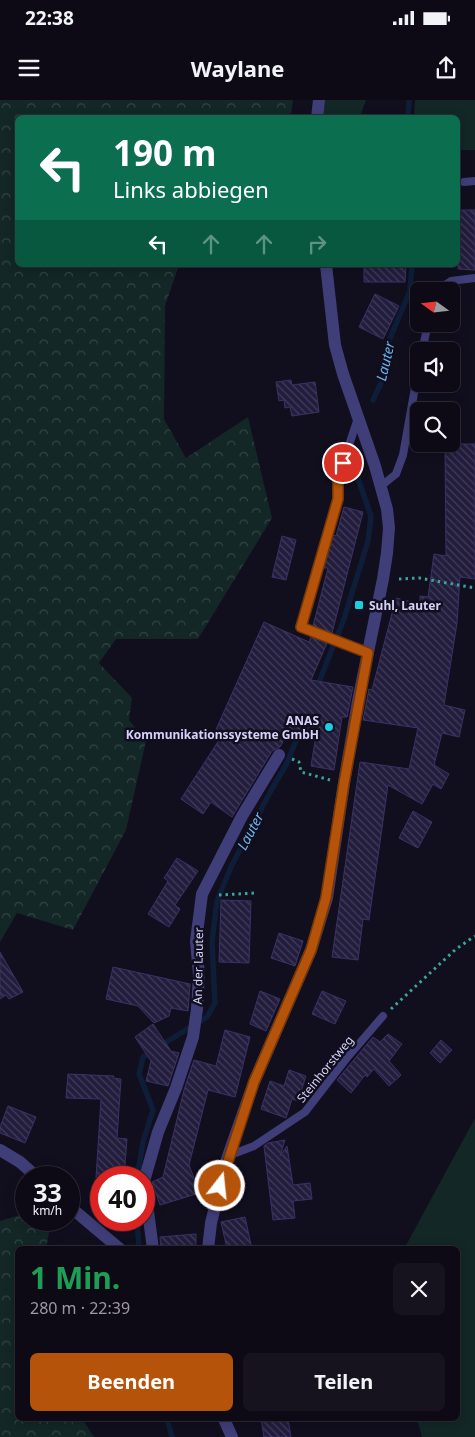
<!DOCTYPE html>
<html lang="de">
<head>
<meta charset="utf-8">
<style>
	:root { --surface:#0d0a16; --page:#16131f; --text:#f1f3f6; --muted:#9a9aa1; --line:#2d2b35; --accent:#b45309 }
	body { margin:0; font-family:"Noto Sans",sans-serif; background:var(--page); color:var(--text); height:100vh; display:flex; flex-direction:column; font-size:19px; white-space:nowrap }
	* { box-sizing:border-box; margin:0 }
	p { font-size:16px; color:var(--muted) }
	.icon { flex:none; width:28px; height:28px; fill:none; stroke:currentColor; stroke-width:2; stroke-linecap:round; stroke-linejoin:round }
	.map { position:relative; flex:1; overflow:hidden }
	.sheet { position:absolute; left:15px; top:1146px; width:445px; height:175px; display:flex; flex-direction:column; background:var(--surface); border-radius:8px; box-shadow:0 2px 12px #0003,0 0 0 1px var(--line) }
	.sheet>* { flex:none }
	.hud { position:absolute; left:15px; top:15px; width:445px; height:152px; border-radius:8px; box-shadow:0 2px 12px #0003,0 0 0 1px var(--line); background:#0b6e4f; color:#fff; overflow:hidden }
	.needle { width:32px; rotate:285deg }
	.tools { position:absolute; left:410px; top:182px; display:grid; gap:10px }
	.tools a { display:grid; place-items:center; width:50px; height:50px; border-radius:8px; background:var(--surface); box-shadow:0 2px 12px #0003,0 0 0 1px var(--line); font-size:25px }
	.speed { position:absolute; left:15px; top:1066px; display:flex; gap:10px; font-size:25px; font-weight:700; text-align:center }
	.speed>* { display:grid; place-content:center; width:65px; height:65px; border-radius:50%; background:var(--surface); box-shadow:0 2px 12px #0003,0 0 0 1px var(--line); line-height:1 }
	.speed small { font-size:12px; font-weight:400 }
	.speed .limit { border:8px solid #d22; background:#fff; color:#111 }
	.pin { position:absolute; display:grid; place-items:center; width:42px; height:42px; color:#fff; margin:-21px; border:2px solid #fff; border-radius:50%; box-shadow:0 1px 5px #0007 }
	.me { position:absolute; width:55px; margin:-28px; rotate:16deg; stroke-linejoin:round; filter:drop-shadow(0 0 4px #0008) }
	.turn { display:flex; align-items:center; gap:18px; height:105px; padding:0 15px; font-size:22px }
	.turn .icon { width:65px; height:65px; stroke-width:2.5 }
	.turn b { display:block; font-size:35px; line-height:42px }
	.lanes { display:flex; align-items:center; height:48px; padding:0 15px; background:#0003; justify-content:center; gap:25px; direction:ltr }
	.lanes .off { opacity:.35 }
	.round { display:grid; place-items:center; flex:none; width:52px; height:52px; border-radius:8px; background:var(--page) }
	.summary { display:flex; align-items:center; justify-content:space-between; height:85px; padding:0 15px }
	h1 { font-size:30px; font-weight:700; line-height:38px; color:#1e9e55 }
	.button { display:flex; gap:10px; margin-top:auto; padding:10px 15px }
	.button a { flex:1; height:58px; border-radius:8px; background:var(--accent); color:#fff; font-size:20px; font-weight:700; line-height:58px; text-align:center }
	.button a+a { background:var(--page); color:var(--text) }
	.status { display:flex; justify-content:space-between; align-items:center; height:35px; padding:0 25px; background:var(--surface); direction:ltr }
	.status svg { height:14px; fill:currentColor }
	header { display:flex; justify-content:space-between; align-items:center; height:65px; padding:0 15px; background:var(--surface); font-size:22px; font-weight:700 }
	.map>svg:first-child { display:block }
</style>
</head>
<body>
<div class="status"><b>22:38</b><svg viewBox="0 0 49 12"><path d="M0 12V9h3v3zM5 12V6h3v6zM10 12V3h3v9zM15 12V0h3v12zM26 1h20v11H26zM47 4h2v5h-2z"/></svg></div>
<header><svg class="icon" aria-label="menu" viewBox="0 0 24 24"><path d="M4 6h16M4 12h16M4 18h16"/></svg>Waylane<svg class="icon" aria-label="share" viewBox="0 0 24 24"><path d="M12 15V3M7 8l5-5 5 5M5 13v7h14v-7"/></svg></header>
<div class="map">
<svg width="475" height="1337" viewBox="0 0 475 1337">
	<defs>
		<pattern id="forest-crowns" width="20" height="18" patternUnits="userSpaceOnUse" patternTransform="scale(1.25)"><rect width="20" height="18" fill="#122726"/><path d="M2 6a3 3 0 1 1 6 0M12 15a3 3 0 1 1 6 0" fill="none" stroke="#344546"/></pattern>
		<pattern id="building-back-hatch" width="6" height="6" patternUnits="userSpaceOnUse" patternTransform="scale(1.25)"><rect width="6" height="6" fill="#231d3d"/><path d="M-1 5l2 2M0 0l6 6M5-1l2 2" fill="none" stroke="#423d5a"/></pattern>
	</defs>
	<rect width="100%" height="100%" fill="#110e1e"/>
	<path fill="#122726" d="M 319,0 L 366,0 L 360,17 L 317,18 Z
		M 415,0 L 475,0 L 475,50 L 458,50 L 458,18 L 414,17 Z
		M 475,1018 L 475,1337 L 422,1337 L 417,1319 L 458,1319 L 458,1149 L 404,1149 Z"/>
	<path fill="url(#forest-crowns)" d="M 0,0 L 293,0 L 291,13 L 287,17 L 18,18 L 18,165 L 179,165 L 165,206 L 164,319 L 186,358 L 248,317 L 272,418 L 198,539 L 116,539 L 99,563 L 132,598 L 129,620 L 146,641 L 126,730 L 73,830 L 17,813 L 0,842 Z
		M 26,1113 L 26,1120 L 42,1120 L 50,1127 L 46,1149 L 18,1149 L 18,1319 L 82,1319 L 94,1337 L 0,1337 L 0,1121 Z"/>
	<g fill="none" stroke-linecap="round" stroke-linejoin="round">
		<path stroke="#0e1e38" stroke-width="5.5" d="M 408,18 L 409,0
			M 373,300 L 385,275 L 388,243 L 410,191 L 412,165
			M 317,587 L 344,519 L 368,441 L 371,416 L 352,361
			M 160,946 L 207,917 L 215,903 L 212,842 L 217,801 L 231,767 L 273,687 L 286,665 L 302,626
			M 137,1078 L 143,1042 L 153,1010 L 139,974 L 143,957 L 153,951
			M 137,1120 L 139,1149
			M 167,1319 L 172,1337"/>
	</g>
	<path fill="url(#building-back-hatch)" stroke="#3b3167" d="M 458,110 L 475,110 L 475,170 L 458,169 Z
		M 364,165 L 406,165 L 405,182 L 364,182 Z
		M 375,194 L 399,206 L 383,239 L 359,227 Z
		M 291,280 L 292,285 L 315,282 L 319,312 L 292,316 L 290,307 L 285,308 L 284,300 L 279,301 L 276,282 Z
		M 445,344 L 475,344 L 475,479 L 460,477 L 457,523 L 444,605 L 465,610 L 459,637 L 442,633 L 434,665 L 449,674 L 441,689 L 433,684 L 422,704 L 388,685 L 369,820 L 363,819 L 358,860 L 332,857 L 360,662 L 409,669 L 418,628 L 363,620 L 369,589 L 372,590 L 396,498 L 420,504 L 420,496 L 428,497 L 434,454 L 446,456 Z
		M 344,407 L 363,412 L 332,533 L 313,526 L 328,468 L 324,468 L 333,435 L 336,436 Z
		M 282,436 L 296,440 L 286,480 L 272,477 Z
		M 264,522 L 309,542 L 311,537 L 327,543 L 311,580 L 353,587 L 347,617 L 342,617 L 334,670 L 311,666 L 316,635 L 288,632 L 280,647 L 272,651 L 232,717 L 211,702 L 203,714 L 181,699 L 221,637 L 214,634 Z
		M 413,711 L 432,722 L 418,748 L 399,738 Z
		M 177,758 L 198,771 L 175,805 L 180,809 L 169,827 L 148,814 L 168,781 L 164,778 Z
		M 221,800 L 251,801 L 249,863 L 219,862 Z
		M 279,833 L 303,841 L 295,866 L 271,858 Z
		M 0,852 L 23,892 L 9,899 L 6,895 L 0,899 Z
		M 113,867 L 190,884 L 188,911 L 171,908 L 169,916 L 154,923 L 138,906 L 106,899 Z
		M 260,891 L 280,899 L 266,931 L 250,924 Z
		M 322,891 L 346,901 L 335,924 L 312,914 Z
		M 153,924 L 171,951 L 179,953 L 168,986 L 146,981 L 151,961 L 135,937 Z
		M 225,930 L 250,937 L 235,997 L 208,990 L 189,1065 L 196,1083 L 196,1094 L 160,1105 L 152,1082 L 163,1077 L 184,990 L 194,960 L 216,966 Z
		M 388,934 L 402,944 L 389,961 L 401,975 L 389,986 L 374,969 L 367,977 L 365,975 L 351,993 L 337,980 L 373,937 L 380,942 Z
		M 441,940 L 452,950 L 440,963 L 430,953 Z
		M 289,970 L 306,976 L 298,1001 L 292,999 L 286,1018 L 261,1009 L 270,981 L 284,986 Z
		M 68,974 L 114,976 L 113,978 L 121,979 L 117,1038 L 127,1039 L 124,1078 L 96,1078 L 101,999 L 66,998 Z
		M 8,1006 L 36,1017 L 25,1043 L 0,1033 L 0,1027 Z
		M 285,1040 L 280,1056 L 287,1046 L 293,1085 L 310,1083 L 312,1099 L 293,1101 L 295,1118 L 273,1120 L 264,1046 L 268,1043 Z
		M 245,1117 L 252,1149 L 227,1149 L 221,1122 Z
		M 196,1134 L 196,1149 L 161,1149 L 160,1137 Z
		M 261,1319 L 288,1319 L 291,1337 L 264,1337 Z"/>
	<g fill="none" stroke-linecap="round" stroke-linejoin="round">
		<path stroke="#3aa59c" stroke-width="3" stroke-dasharray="2.5 4" stroke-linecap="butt" d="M 399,479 L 419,478 L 475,488
			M 292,659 L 299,662 L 301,672 L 330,680
			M 219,795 L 256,793
			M 391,909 L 456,849 L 475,836"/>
		<path stroke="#403e78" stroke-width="8" d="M 464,82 L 475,81
			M 436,191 L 451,181 L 475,178
			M 422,251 L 428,224
			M 358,318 L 338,378 L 338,399 L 301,527 L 368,553
			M 381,386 L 396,374 L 403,355 L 419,265
			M 229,1058 L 233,1054 L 254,1046 L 305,1012 L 346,959 L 383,916"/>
		<path stroke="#403e78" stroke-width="12" d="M 0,1050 L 20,1062 L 38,1078
			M 69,1106 L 120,1149
			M 153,1149 L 144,1081 L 158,1032 L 176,988 L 193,937 L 197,909 L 199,875 L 196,841 L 202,794 L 242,716 L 279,655"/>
		<path stroke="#403e78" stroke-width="12" d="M 317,18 L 319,0
			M 208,1149 L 211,1123 L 227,1059 L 254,982 L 311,850 L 327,798 L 344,683 L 358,601 L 383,479 L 387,453 L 389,428 L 387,409 L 375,366 L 343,274 L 335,245 L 326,165
			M 224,1319 L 232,1337"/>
	</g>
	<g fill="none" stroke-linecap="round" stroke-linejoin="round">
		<defs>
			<path id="route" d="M 220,1086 L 254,982 L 311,850 L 326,798 L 344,683 L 368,553 L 301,527 L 338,399 L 338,378 L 343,363"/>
		</defs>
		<use href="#route" stroke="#753606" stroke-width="12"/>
		<use href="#route" stroke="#b45309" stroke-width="9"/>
	</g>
	<g fill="#18cedf" stroke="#110e1e" stroke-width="2">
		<rect x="354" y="500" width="10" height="10" rx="2.5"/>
		<circle cx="329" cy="627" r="5"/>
	</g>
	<g text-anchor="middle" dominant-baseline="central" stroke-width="5" stroke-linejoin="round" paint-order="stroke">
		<g font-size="12" font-weight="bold" fill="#d5d1fa" stroke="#110e1e" text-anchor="start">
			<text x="369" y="505">Suhl, Lauter</text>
			<text x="319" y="620" text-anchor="end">ANAS<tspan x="319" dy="14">Kommunikationssysteme GmbH</tspan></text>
		</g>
		<g font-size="12" fill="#d5d1fa" stroke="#110e1e">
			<text transform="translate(198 866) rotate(-89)">An der Lauter</text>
			<text transform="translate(325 969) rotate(-51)">Steinhorstweg</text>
		</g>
		<g font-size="14" font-style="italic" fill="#6ab4ef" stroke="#110e1e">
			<text transform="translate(385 261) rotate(-77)">Lauter</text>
			<text transform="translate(250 731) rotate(-62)">Lauter</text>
		</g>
	</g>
</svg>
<div class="tools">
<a><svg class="needle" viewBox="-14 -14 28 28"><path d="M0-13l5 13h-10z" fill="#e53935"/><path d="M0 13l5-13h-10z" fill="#9a9aa1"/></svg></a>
<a><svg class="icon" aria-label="sound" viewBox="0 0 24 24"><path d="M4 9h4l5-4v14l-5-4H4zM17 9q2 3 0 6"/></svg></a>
<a><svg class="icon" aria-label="search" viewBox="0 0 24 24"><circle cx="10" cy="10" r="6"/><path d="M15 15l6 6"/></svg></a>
</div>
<div class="speed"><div>33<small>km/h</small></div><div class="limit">40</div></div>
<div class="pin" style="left:343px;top:363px;background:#d93025"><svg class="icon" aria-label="arrive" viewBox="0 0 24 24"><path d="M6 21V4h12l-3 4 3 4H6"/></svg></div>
<svg class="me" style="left:220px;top:1086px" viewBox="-20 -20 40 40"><circle r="17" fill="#b45309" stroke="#fff" stroke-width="3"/><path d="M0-11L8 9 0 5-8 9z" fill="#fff"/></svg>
<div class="hud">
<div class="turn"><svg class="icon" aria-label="left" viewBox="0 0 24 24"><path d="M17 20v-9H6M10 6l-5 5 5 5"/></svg><div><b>190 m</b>Links abbiegen</div></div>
<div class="lanes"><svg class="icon" aria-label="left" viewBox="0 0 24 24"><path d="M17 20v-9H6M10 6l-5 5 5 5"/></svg><svg class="icon off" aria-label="ahead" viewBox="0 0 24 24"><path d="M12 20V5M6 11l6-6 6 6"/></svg><svg class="icon off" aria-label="ahead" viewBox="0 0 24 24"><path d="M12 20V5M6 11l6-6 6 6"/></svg><svg class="icon off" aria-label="right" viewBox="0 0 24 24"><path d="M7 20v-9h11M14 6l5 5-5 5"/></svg></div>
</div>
<section class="sheet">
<div class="summary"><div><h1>1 Min.</h1><p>280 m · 22:39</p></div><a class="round"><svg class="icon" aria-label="close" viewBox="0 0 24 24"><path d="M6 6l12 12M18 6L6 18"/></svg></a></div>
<div class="button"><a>Beenden</a><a>Teilen</a></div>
</section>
</div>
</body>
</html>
